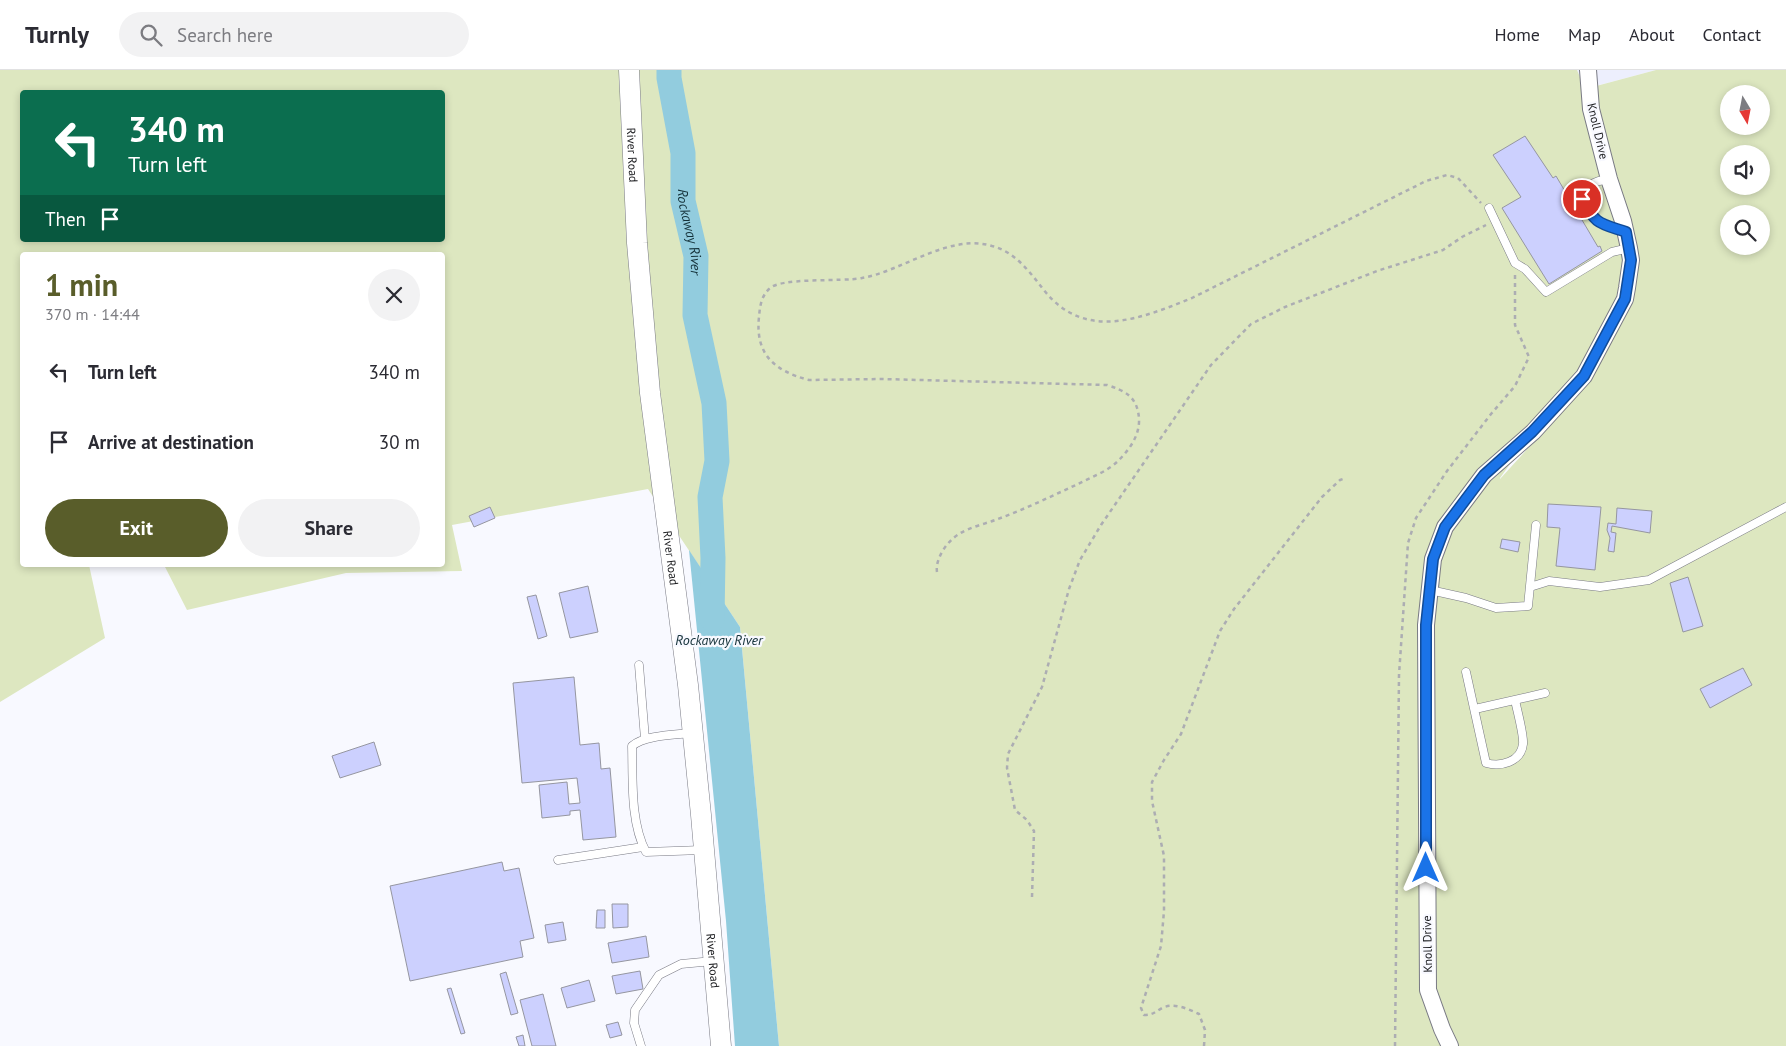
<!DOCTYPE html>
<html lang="en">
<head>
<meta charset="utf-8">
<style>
	:root { --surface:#fff; --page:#f2f2f3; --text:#2b2b33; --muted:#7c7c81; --line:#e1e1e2; --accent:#595d2a }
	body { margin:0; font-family:"PT Sans",sans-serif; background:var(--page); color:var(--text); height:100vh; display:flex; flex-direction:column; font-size:19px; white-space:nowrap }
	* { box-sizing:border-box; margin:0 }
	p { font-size:16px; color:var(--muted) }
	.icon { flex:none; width:28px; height:28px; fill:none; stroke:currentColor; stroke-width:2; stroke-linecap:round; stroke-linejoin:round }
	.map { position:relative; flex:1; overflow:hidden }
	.details { position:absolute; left:20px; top:182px; width:425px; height:315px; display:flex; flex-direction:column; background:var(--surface); border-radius:5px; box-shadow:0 2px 8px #0003 }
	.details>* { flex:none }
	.hud { position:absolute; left:20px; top:20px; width:425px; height:152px; border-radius:5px; box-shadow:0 2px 8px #0003; background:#0b6e4f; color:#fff; overflow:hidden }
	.needle { width:32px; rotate:170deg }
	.fabs { position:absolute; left:1720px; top:15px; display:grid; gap:10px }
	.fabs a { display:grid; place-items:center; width:50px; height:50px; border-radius:50%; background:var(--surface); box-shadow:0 2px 8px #0003; font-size:25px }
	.pin { position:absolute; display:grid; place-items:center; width:42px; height:42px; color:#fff; margin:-21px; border:2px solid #fff; border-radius:50%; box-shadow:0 1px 5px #0007 }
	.me { position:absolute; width:55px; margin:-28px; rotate:0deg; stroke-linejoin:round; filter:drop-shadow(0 0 4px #0008) }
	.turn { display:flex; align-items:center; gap:18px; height:105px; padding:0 25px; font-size:22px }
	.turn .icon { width:65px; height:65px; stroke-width:2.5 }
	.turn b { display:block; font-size:35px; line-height:42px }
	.then { display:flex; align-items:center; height:48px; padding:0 25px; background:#0003; gap:10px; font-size:19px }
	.round { display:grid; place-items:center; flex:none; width:52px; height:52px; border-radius:26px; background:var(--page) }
	.headline { display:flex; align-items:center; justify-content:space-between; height:85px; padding:0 25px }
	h1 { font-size:30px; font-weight:700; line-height:38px; color:var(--accent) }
	.button { display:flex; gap:10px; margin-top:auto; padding:10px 25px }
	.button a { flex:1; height:58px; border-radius:30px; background:var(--accent); color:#fff; font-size:20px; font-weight:700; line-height:58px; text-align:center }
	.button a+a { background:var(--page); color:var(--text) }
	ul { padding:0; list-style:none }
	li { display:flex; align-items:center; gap:15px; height:70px; padding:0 25px }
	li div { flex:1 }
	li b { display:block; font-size:19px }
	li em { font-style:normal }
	header { display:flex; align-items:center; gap:30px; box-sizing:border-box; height:70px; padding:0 25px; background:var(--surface); border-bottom:1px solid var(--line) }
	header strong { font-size:24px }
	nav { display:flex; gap:28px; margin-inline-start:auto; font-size:18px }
	.search { width:350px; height:45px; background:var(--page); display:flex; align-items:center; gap:12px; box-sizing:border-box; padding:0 18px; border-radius:28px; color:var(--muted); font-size:19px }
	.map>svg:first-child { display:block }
</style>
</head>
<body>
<header>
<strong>Turnly</strong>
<div class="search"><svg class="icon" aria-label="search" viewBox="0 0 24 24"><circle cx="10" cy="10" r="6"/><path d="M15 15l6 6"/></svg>Search here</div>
<nav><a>Home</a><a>Map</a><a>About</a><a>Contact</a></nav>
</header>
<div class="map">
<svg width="1786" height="976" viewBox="0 0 1786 976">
	<rect width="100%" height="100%" fill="#f8f9ff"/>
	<path fill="#edeffd" d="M 1577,0 L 1656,0 L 1584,19 Z"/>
	<path fill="#dde7c0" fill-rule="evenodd" d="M 0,0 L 1577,0 L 1585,19 L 1656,0 L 1786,0 L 1786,976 L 779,976 L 740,557 L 648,419 L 452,455 L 462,501 L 346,503 L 187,540 L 164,495 L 442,495 L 442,185 L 22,185 L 22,495 L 89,495 L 105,568 L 0,632 ZM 22,22 L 442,22 L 442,170 L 22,170 ZM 1729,24 L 1761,24 L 1761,56 L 1729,56 ZM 1729,84 L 1761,84 L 1761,116 L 1729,116 ZM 1729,144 L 1761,144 L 1761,176 L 1729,176 ZM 1611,254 L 1590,310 L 1500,409 L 1500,408 Z"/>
	<path fill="#92ccde" d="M 689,480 L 740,557 L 779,976 L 735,976 L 726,851 Z"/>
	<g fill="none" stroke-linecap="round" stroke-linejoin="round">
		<path stroke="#92ccde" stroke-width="25" id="s1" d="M 669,0 L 669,8 L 683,83 L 683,131 L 696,186 L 695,245 L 714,333 L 717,391 L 710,427 L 713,488 L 712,549"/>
	</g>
	<path fill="#ccd0fe" stroke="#9596a0" d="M 1525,66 L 1553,108 L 1556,106 L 1598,177 L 1600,176 L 1602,181 L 1549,214 L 1502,138 L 1521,127 L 1493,85 Z
		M 1548,434 L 1601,437 L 1595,500 L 1556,496 L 1560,458 L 1547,457 Z
		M 490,437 L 495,448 L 474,457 L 469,446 Z
		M 1617,438 L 1652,441 L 1650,463 L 1612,456 L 1611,462 L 1616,463 L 1614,482 L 1608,481 L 1610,468 L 1607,460 L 1608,453 L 1616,454 Z
		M 1502,469 L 1520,472 L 1518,482 L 1500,478 Z
		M 1688,507 L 1703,556 L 1683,562 L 1670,513 Z
		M 588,516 L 598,562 L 570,568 L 559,523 Z
		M 536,525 L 547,566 L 538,569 L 527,527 Z
		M 1743,598 L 1752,615 L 1710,638 L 1700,619 Z
		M 574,607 L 580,675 L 599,673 L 601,699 L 610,698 L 616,767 L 583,770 L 580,740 L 570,741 L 570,745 L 542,748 L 539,715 L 567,712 L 569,734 L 580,733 L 577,708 L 522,713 L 513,613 Z
		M 374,672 L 381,695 L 340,708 L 332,686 Z
		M 502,792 L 504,801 L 519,798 L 534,868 L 520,871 L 523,887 L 410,911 L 390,816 Z
		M 612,834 L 628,834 L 628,857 L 613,858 Z
		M 597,840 L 605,840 L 605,858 L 596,858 Z
		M 563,852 L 566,870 L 548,873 L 545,855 Z
		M 646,866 L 649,887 L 612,893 L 608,873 Z
		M 640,901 L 643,919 L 616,924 L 612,906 Z
		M 506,902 L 518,943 L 511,945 L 500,904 Z
		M 589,910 L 595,931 L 567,938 L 561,918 Z
		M 451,918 L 465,963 L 461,964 L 447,919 Z
		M 543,924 L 556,976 L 532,976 L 520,930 Z
		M 618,952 L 622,965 L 610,968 L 606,955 Z
		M 523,965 L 525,976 L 519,976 L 516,967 Z"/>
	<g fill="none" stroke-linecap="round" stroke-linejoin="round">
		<defs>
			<path id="service" d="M 1609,109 C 1595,111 1586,114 1582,129 C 1596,155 1597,152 1624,162
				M 1489,138 L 1515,193 L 1525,199 L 1546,222 L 1612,182 L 1629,178
				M 1530,517 L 1549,511 L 1600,517 L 1649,510 L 1786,437
				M 1430,520 L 1466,528 L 1496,538 L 1528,536 L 1536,455
				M 639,595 L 645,669
				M 1466,602 L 1486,693 C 1501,697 1521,692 1523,674 C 1524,665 1517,640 1515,630
				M 1475,639 L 1545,623
				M 691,663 C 675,665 645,665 632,676 C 633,709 630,752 646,782 L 702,780
				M 558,790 L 643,777
				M 641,976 L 634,953 L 635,940 L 659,905 L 681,894 L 713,891"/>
			<path id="minor" d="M 1450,976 L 1442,959 L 1428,920 L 1426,555 L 1433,489 L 1445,457 L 1484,405 L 1533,362 L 1584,306 L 1625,229 L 1627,218 L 1631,190 L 1629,178 L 1623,151 L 1609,109 L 1591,39 L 1588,0"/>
			<g id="tertiary">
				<path id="s2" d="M 629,0 L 637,173 L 650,323 L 688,615 L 701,745 L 721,976"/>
			</g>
		</defs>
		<use href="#service" stroke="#797a84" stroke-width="9"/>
		<use href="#minor" stroke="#797a84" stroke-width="18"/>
		<use href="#tertiary" stroke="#797a84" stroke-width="21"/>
		<path stroke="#acadb2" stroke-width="2.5" stroke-dasharray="4 4" stroke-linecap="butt" d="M 937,502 C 935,489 947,471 959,464 C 970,457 985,454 998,449 C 1025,439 1052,426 1078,414 C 1092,407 1108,401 1118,391 C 1130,379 1140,365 1139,348 C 1137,326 1125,321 1107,315 L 882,309 L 809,310 C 774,301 755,284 759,247 C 760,236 761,227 769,219 C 779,207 843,212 862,208 C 903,201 949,163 992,176 C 1015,182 1029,201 1043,219 C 1084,272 1140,249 1192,228 L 1426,111 L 1447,105 L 1458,108 L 1481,133
			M 1032,827 L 1034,761 L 1027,750 L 1015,740 L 1007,698 L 1008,684 L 1042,617 L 1069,519 L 1080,490 L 1101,455 L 1211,295 L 1251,254 L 1285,237 L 1377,201 L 1443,180 L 1462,167 L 1486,155
			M 1204,976 L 1205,960 L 1199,944 C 1188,939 1174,932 1162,938 C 1155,942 1153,945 1144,945 L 1141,938 L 1161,876 L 1164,841 L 1164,786 L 1152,731 L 1152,712 L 1164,690 L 1181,664 L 1220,561 L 1234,539 L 1322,427 L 1340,410 L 1346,408
			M 1395,976 L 1399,605 L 1408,473 L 1416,448 L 1447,401 L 1491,344 L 1515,316 L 1529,287 L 1515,255 L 1515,204"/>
		<use href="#service" stroke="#fff" stroke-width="8"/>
		<use href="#minor" stroke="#fff" stroke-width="16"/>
		<use href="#tertiary" stroke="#fff" stroke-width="20"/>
	</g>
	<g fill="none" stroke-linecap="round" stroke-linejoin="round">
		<defs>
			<path id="route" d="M 1426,798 L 1426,555 L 1433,489 L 1445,457 L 1484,405 L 1532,362 L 1584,306 L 1625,229 L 1631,190 L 1626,162 C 1599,153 1596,155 1582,129"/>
		</defs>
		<use href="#route" stroke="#114b97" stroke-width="12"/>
		<use href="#route" stroke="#1a73e8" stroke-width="9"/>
	</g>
	<g text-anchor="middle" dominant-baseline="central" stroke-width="4.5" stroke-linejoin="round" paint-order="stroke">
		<g font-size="12" fill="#1b1c1f" stroke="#f8f9ff">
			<text transform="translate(1598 61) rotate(77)">Knoll Drive</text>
			<text stroke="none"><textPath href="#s2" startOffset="85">River Road</textPath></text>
			<text stroke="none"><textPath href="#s2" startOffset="490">River Road</textPath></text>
			<text transform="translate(1427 874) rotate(-91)">Knoll Drive</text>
			<text stroke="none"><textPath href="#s2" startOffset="895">River Road</textPath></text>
		</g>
		<g font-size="14" font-style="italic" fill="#143139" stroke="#f8f9ff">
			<text stroke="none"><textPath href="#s1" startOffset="164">Rockaway River</textPath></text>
			<text x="719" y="570">Rockaway River</text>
		</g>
	</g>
</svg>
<div class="fabs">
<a><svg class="needle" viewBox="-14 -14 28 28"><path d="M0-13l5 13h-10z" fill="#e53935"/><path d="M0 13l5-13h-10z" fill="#7c7c81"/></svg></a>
<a><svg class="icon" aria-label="sound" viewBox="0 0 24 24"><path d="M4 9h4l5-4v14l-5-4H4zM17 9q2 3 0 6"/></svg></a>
<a><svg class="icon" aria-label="search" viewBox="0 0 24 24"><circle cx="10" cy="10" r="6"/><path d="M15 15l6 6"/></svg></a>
</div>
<div class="pin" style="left:1582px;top:129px;background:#d93025"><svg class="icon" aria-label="arrive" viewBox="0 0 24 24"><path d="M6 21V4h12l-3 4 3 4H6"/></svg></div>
<svg class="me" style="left:1426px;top:798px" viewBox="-20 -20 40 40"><path d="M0-17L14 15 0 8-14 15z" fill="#1a73e8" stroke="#fff" stroke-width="4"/></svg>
<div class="hud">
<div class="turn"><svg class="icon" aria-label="left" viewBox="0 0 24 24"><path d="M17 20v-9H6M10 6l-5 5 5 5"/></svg><div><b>340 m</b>Turn left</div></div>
<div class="then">Then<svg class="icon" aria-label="arrive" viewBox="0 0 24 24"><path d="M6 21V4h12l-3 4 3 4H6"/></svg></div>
</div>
<section class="details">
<div class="headline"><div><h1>1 min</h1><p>370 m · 14:44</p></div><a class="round"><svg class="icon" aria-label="close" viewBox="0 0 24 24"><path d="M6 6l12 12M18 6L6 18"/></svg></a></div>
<ul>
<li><svg class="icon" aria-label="left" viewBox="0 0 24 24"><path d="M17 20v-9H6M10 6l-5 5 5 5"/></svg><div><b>Turn left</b></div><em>340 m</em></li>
<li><svg class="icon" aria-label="arrive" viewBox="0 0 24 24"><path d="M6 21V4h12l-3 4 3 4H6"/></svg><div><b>Arrive at destination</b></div><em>30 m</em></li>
</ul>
<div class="button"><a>Exit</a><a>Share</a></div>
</section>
</div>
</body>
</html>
